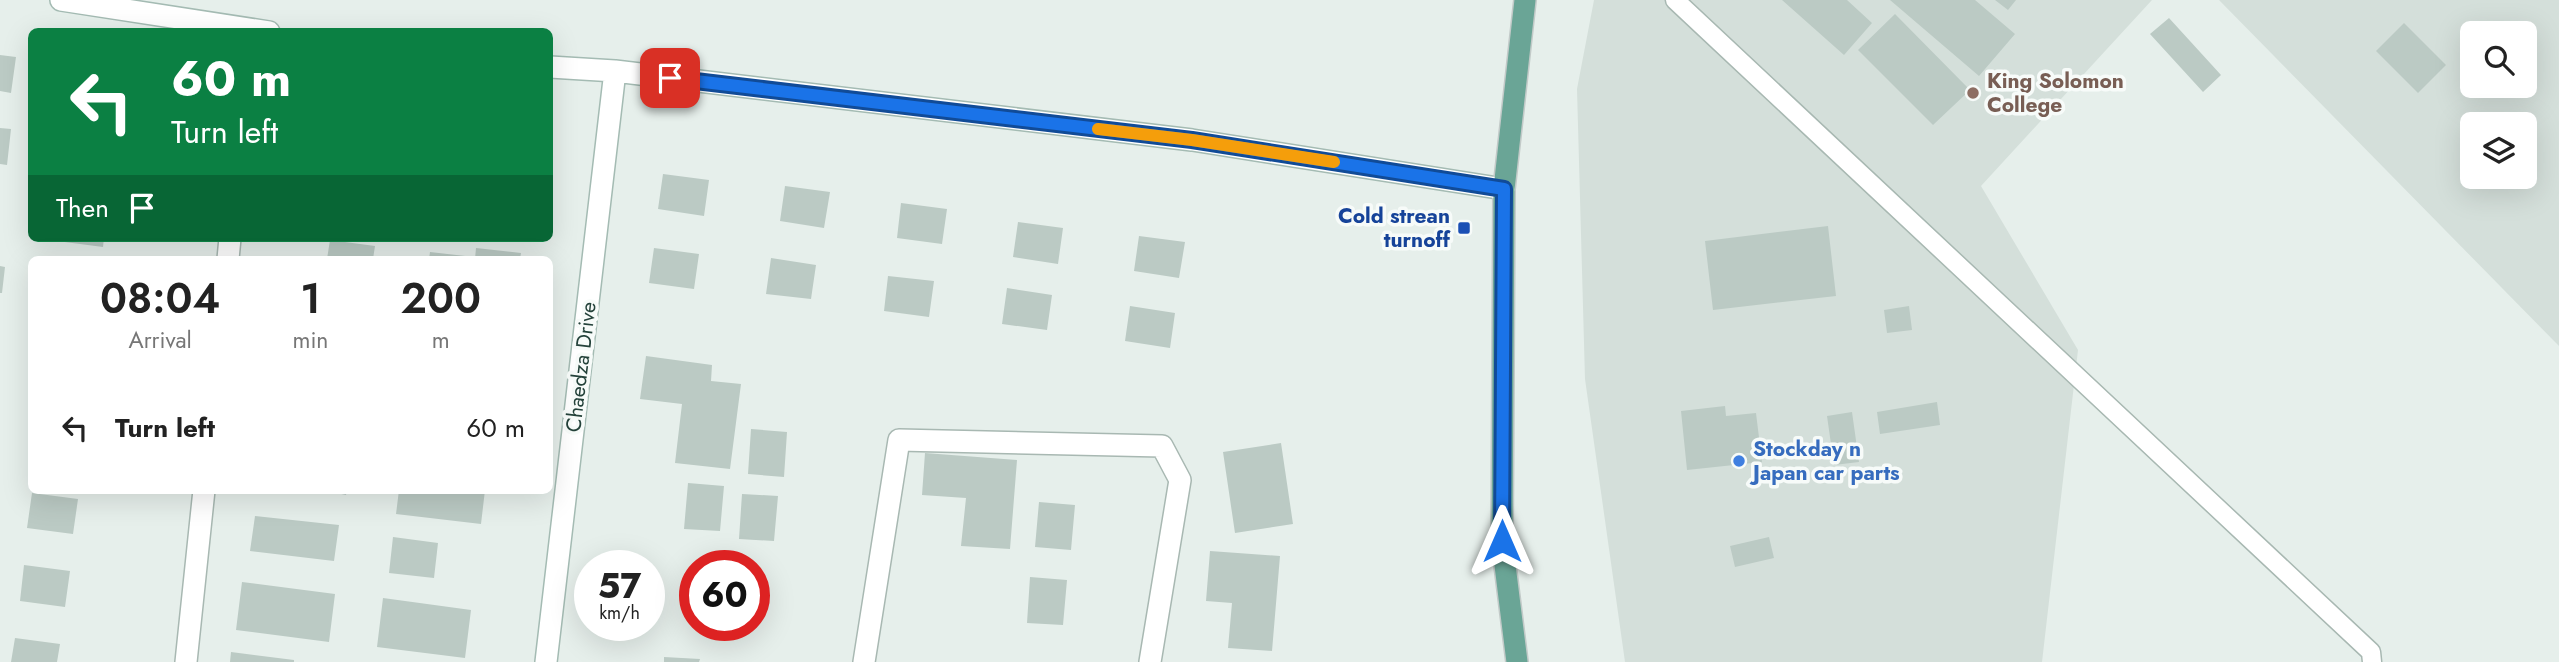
<!DOCTYPE html>
<html lang="en">
<head>
<meta charset="utf-8">
<style>
	:root { --surface:#fff; --page:#f6f6f6; --text:#222; --muted:#767676 }
	body { margin:0; font-family:Jost,sans-serif; background:var(--page); color:var(--text); height:100vh; display:flex; flex-direction:column; font-size:26px; white-space:nowrap }
	* { box-sizing:border-box; margin:0 }
	p { font-size:23px; color:var(--muted) }
	.icon { flex:none; width:38px; height:38px; fill:none; stroke:currentColor; stroke-width:2; stroke-linecap:round; stroke-linejoin:round }
	.map { position:relative; flex:1; overflow:hidden }
	.panel { position:absolute; left:28px; top:256px; width:525px; height:238px; display:flex; flex-direction:column; background:var(--surface); border-radius:10px; box-shadow:0 7px 28px #0002 }
	.panel>* { flex:none }
	.banner { position:absolute; left:28px; top:28px; width:525px; height:214px; border-radius:10px; box-shadow:0 7px 28px #0002; background:#0b8043; color:#fff; overflow:hidden }
	.controls { position:absolute; left:2460px; top:21px; display:grid; gap:14px }
	.controls a { display:grid; place-items:center; width:77px; height:77px; border-radius:10px; background:var(--surface); box-shadow:0 7px 28px #0002; font-size:35px }
	.speed { position:absolute; left:574px; top:550px; display:flex; gap:14px; font-size:35px; font-weight:700; text-align:center }
	.speed>* { display:grid; place-content:center; width:91px; height:91px; border-radius:50%; background:var(--surface); box-shadow:0 7px 28px #0002; line-height:1 }
	.speed small { font-size:18px; font-weight:400 }
	.speed .limit { border:10px solid #d22; background:#fff; color:#111 }
	.pin { position:absolute; display:grid; place-items:center; width:60px; height:60px; color:#fff; margin:-30px; border-radius:14px; box-shadow:0 4px 10px #0006 }
	.me { position:absolute; width:77px; margin:-38px; rotate:0deg; stroke-linejoin:round; filter:drop-shadow(0 0 5px #0008) }
	.turn { display:flex; align-items:center; gap:24px; height:147px; padding:0 28px; font-size:32px }
	.turn .icon { width:91px; height:91px; stroke-width:2.5 }
	.turn b { display:block; font-size:49px; line-height:60px }
	.then { display:flex; align-items:center; height:66px; padding:0 28px; background:#0003; gap:14px; font-size:26px }
	.eta { display:flex; justify-content:space-evenly; align-items:center; height:119px; text-align:center }
	.eta b { font-size:42px; font-weight:600; line-height:49px }
	ul { padding:0; list-style:none }
	li { display:flex; align-items:center; gap:21px; height:105px; padding:0 28px }
	li div { flex:1 }
	li b { display:block; font-size:26px }
	li em { font-style:normal }
	.map>svg:first-child { display:block }
</style>
</head>
<body>
<div class="map">
<svg width="2559" height="662" viewBox="0 0 2559 662">
	<rect width="100%" height="100%" fill="#e6efeb"/>
	<path fill="#d4dfda" fill-rule="evenodd" d="M 1594,0 L 2152,0 L 1981,186 L 2078,350 L 2042,662 L 1625,662 L 1585,379 L 1577,89 Z
		M 2219,0 L 2559,0 L 2559,346 ZM 2473,33 L 2525,33 L 2525,86 L 2473,86 ZM 2473,124 L 2525,124 L 2525,177 L 2473,177 Z"/>
	<path fill="#bbcac4" d="M 1782,0 L 1847,0 L 1872,23 L 1844,55 Z
		M 1890,0 L 1975,0 L 2015,34 L 1979,76 Z
		M 1995,0 L 2016,0 L 2008,10 Z
		M 1895,14 L 1970,90 L 1933,125 L 1858,50 Z
		M 2169,18 L 2221,75 L 2203,92 L 2150,34 Z
		M 2404,23 L 2446,65 L 2418,93 L 2376,51 Z
		M 0,55 L 16,57 L 11,93 L 0,91 Z
		M 0,128 L 11,129 L 7,165 L 0,164 Z
		M 663,174 L 709,180 L 704,216 L 658,209 Z
		M 785,186 L 830,192 L 824,228 L 780,221 Z
		M 901,203 L 947,209 L 942,244 L 897,238 Z
		M 1018,222 L 1063,228 L 1058,264 L 1013,257 Z
		M 1828,226 L 1836,296 L 1713,310 L 1705,241 Z
		M 1139,236 L 1185,242 L 1179,278 L 1134,271 Z
		M 57,238 L 104,238 L 103,247 L 57,241 Z
		M 505,238 L 527,238 L 527,242 Z
		M 330,240 L 375,246 L 373,259 L 327,259 Z
		M 476,248 L 521,253 L 520,259 L 475,259 Z
		M 654,248 L 699,254 L 694,289 L 649,283 Z
		M 430,252 L 474,257 L 474,259 L 429,259 Z
		M 771,258 L 816,265 L 811,299 L 766,294 Z
		M 0,266 L 5,267 L 2,293 L 0,293 Z
		M 888,276 L 934,281 L 929,317 L 884,311 Z
		M 1007,288 L 1052,295 L 1047,330 L 1002,324 Z
		M 1130,306 L 1175,313 L 1170,348 L 1125,341 Z
		M 1909,306 L 1912,330 L 1887,333 L 1884,310 Z
		M 646,356 L 712,365 L 711,381 L 741,384 L 730,469 L 675,463 L 682,404 L 640,399 Z
		M 1937,402 L 1940,425 L 1880,434 L 1877,412 Z
		M 1725,406 L 1726,416 L 1756,413 L 1762,462 L 1687,470 L 1681,411 Z
		M 1852,412 L 1859,462 L 1834,465 L 1827,416 Z
		M 751,429 L 787,432 L 784,477 L 748,474 Z
		M 1281,443 L 1293,524 L 1235,533 L 1223,452 Z
		M 925,453 L 1017,460 L 1010,549 L 961,546 L 966,498 L 922,495 Z
		M 688,483 L 724,486 L 720,531 L 684,529 Z
		M 323,490 L 347,490 L 346,495 Z
		M 399,490 L 485,490 L 481,524 L 396,514 Z
		M 32,493 L 78,499 L 73,534 L 27,528 Z
		M 742,494 L 778,496 L 774,541 L 739,539 Z
		M 1039,502 L 1075,505 L 1071,550 L 1035,547 Z
		M 255,516 L 339,525 L 334,561 L 250,551 Z
		M 393,537 L 438,543 L 434,578 L 389,573 Z
		M 1769,537 L 1774,558 L 1735,567 L 1730,546 Z
		M 1210,551 L 1280,556 L 1272,651 L 1228,648 L 1232,603 L 1206,601 Z
		M 24,565 L 70,571 L 65,607 L 20,601 Z
		M 1030,577 L 1067,580 L 1063,625 L 1027,623 Z
		M 242,582 L 335,594 L 329,642 L 236,630 Z
		M 383,598 L 471,610 L 465,658 L 377,647 Z
		M 15,638 L 60,644 L 57,662 L 11,662 Z
		M 231,652 L 294,660 L 294,662 L 230,662 Z
		M 664,657 L 700,659 L 699,662 L 664,662 Z"/>
	<g fill="none" stroke-linecap="round" stroke-linejoin="round">
		<defs>
			<path id="lane" d="M 1675,0 L 2371,652 L 2372,662"/>
			<path id="street" d="M 228,259 L 230,238
				M 186,662 L 204,490
				M 864,662 L 899,440 L 1162,446 L 1180,480 L 1150,662"/>
			<path id="secondary" d="M 61,0 L 269,32
				M 550,67 L 615,71 L 1192,140 L 1504,189
				M 546,662 L 615,71"/>
			<path id="primary" d="M 1517,662 L 1502,541 L 1504,189 L 1525,0"/>
		</defs>
		<use href="#lane" stroke="#a8b8b2" stroke-width="21"/>
		<use href="#street" stroke="#a8b8b2" stroke-width="24"/>
		<use href="#secondary" stroke="#a4bbb3" stroke-width="24"/>
		<use href="#primary" stroke="#c2cac8" stroke-width="24"/>
		<use href="#lane" stroke="#fff" stroke-width="18"/>
		<use href="#street" stroke="#fff" stroke-width="21"/>
		<use href="#secondary" stroke="#fff" stroke-width="21"/>
		<use href="#primary" stroke="#6aa596" stroke-width="21"/>
	</g>
	<g fill="none" stroke-linecap="round" stroke-linejoin="round">
		<defs>
			<path id="route" d="M 670,78 L 1192,140 L 1504,189 L 1502,541"/>
		</defs>
		<use href="#route" stroke="#114b97" stroke-width="18"/>
		<use href="#route" stroke="#1a73e8" stroke-width="12"/>
		<path stroke="#f59e0b" stroke-width="12" d="M 1098,129 L 1192,140 L 1334,162"/>
	</g>
	<circle fill="#8d6e63" stroke="#f7fbf9" stroke-width="2.5" cx="1973" cy="93" r="7"/>
	<rect fill="#1a4fb4" stroke="#f7fbf9" stroke-width="2.5" x="1457" y="221" width="14" height="14" rx="3.5"/>
	<circle fill="#3f7fe0" stroke="#f7fbf9" stroke-width="2.5" cx="1739" cy="461" r="7"/>
	<g text-anchor="middle" dominant-baseline="central" stroke-width="7" stroke-linejoin="round" paint-order="stroke">
		<g font-size="21" font-weight="bold" fill="#785e54" stroke="#f7fbf9" text-anchor="start">
			<text x="1987" y="81">King Solomon<tspan x="1987" dy="24">College</tspan></text>
		</g>
		<g font-size="21" font-weight="bold" fill="#164399" stroke="#f7fbf9" text-anchor="end">
			<text x="1450" y="216">Cold strean<tspan x="1450" dy="24">turnoff</tspan></text>
		</g>
		<g font-size="21" fill="#24423a" stroke="#f7fbf9">
			<text transform="translate(581 367) rotate(-83)">Chaedza Drive</text>
		</g>
		<g font-size="21" font-weight="bold" fill="#366cbe" stroke="#f7fbf9" text-anchor="start">
			<text x="1753" y="449">Stockday n<tspan x="1753" dy="24">Japan car parts</tspan></text>
		</g>
	</g>
</svg>
<div class="controls">
<a><svg class="icon" aria-label="search" viewBox="0 0 24 24"><circle cx="10" cy="10" r="6"/><path d="M15 15l6 6"/></svg></a>
<a><svg class="icon" aria-label="layers" viewBox="0 0 24 24"><path d="M12 4l9 5-9 5-9-5zM3 14l9 5 9-5"/></svg></a>
</div>
<div class="speed"><div>57<small>km/h</small></div><div class="limit">60</div></div>
<div class="pin" style="left:670px;top:78px;background:#d93025"><svg class="icon" aria-label="arrive" viewBox="0 0 24 24"><path d="M6 21V4h12l-3 4 3 4H6"/></svg></div>
<svg class="me" style="left:1502px;top:541px" viewBox="-20 -20 40 40"><path d="M0-17L14 15 0 8-14 15z" fill="#1a73e8" stroke="#fff" stroke-width="4"/></svg>
<div class="banner">
<div class="turn"><svg class="icon" aria-label="left" viewBox="0 0 24 24"><path d="M17 20v-9H6M10 6l-5 5 5 5"/></svg><div><b>60 m</b>Turn left</div></div>
<div class="then">Then<svg class="icon" aria-label="arrive" viewBox="0 0 24 24"><path d="M6 21V4h12l-3 4 3 4H6"/></svg></div>
</div>
<section class="panel">
<div class="eta">
<div><b>08:04</b><p>Arrival</p></div>
<div><b>1</b><p>min</p></div>
<div><b>200</b><p>m</p></div>
</div>
<ul>
<li><svg class="icon" aria-label="left" viewBox="0 0 24 24"><path d="M17 20v-9H6M10 6l-5 5 5 5"/></svg><div><b>Turn left</b></div><em>60 m</em></li>
</ul>
</section>
</div>
</body>
</html>
